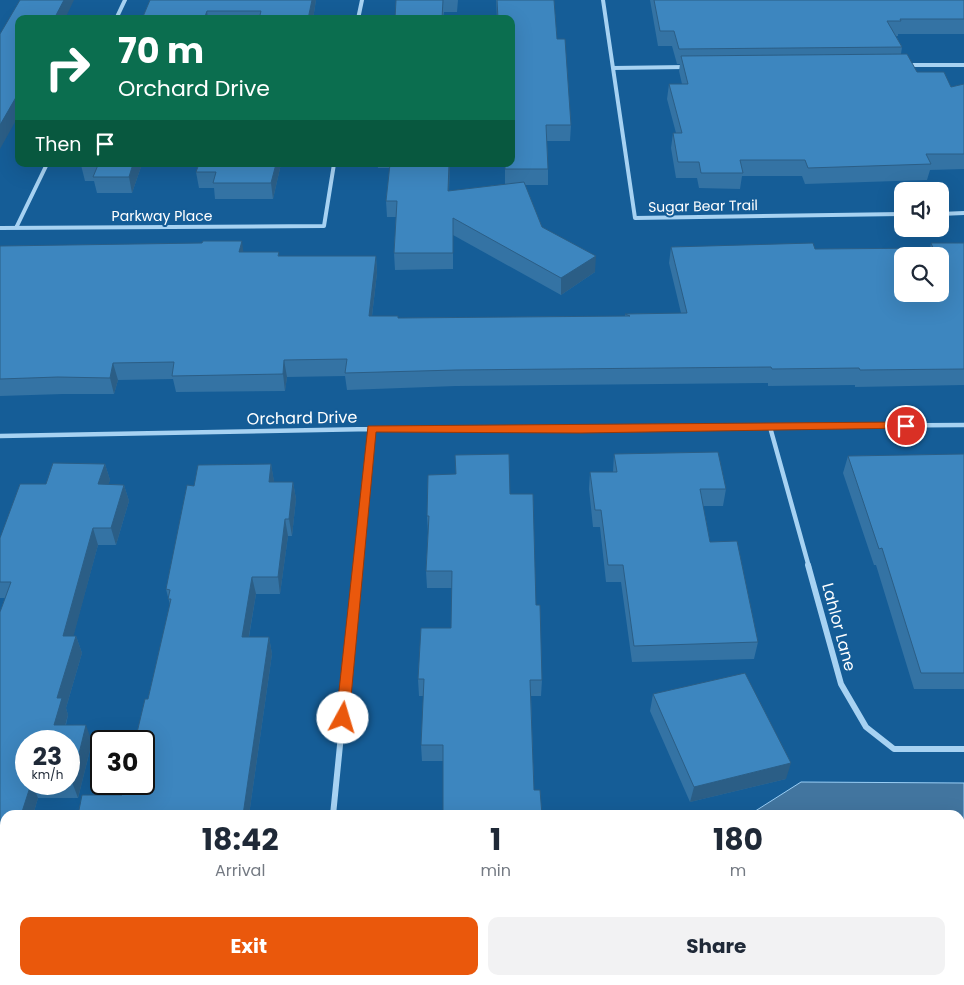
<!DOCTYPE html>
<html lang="en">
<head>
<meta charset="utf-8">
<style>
	:root { --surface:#fff; --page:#f2f2f3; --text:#1f2937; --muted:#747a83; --accent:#ea580c }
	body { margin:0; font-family:Poppins,sans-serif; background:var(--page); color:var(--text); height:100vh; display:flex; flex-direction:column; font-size:19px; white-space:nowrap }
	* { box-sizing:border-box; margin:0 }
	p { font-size:16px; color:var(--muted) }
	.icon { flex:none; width:28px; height:28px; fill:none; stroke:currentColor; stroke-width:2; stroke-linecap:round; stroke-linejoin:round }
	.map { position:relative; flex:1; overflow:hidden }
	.sheet { position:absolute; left:0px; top:810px; width:965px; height:175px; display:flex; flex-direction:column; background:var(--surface); border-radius:15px 15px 0 0; box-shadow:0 5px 20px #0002 }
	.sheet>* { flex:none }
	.banner { position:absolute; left:15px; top:15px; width:500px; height:152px; border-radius:10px; box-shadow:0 5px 20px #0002; background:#0b6e4f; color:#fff; overflow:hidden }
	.buttons { position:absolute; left:894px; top:182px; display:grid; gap:10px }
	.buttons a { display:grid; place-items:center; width:55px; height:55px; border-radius:10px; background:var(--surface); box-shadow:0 5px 20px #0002; font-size:25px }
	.speed { position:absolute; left:15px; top:730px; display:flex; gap:10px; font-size:25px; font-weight:700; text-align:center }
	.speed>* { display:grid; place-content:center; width:65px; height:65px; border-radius:50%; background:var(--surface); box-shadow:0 5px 20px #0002; line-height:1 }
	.speed small { font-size:12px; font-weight:400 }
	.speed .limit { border:2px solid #111; border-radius:8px; background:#fff; color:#111 }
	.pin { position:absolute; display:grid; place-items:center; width:42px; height:42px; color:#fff; margin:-21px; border:2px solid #fff; border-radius:50%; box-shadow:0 1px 5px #0007 }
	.me { position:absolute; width:55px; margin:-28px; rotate:6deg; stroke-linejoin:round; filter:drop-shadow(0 0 4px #0008) }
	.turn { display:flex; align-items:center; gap:18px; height:105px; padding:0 20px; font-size:22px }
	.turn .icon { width:65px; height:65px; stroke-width:2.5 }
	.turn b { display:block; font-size:35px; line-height:42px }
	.then { display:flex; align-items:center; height:48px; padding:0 20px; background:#0003; gap:10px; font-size:19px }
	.eta { display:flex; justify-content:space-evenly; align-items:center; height:85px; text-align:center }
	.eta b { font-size:30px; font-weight:700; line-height:35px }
	.primary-button { display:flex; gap:10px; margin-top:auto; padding:10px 20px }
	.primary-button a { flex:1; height:58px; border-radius:10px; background:var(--accent); color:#fff; font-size:20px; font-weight:700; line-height:58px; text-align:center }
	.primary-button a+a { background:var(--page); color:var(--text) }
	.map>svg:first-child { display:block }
</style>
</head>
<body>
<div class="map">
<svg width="964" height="985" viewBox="0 0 964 985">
	<rect width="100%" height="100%" fill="#155d97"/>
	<path fill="#42759f" stroke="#9acef5" d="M 801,782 L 964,783 L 964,985 L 611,985 L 611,980 L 960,980 L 960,815 L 749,815 Z"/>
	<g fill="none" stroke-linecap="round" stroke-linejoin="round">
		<path stroke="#a7d2f2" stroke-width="4" d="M 603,0 L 635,218 L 902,214
			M 116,19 L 125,0
			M 358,19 L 362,0
			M 908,65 L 964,65
			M 613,68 L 685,67
			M 940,214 L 964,213
			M 0,228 L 324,226 L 334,164
			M 16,228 L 47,164"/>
		<path stroke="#a7d2f2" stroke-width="4.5" d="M 770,427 L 809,567
			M 0,436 L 371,429 L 964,425
			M 357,567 L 371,429"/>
		<path stroke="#a7d2f2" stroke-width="6" d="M 808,565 L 841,684 L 866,727 L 894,749 L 964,749
			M 333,815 L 358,565
			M 316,985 L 317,980"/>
	</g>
	<path fill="#3473a4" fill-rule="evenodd" d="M 150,0 L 316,0 L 313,19 L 142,19 Z
		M 396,0 L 458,0 L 457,12 L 444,12 L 443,19 L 395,19 Z
		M 496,0 L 554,0 L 557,39 L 571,125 L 570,141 L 547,141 L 548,169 L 548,185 L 525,185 L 542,227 L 595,272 L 561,295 L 453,235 L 453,269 L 395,270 L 394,253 L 396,217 L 387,217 L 386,201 L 390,168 L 378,168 L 377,164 L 450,164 L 449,191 L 505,184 L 505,164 L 511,164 L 511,19 L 497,19 Z
		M 650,0 L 964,0 L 964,34 L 898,34 L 898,36 L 896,36 L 902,47 L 901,54 L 917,72 L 951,87 L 964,84 L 964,169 L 930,170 L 927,180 L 805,184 L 802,176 L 742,176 L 740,189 L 699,188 L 697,178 L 676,178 L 671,148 L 673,133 L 676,133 L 667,99 L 669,84 L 682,84 L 679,71 L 680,64 L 677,64 L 672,46 L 658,46 Z
		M 142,164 L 132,193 L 97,193 L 94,181 L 85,181 L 81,165 Z
		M 281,164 L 273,199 L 215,199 L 214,188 L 199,188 L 196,172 Z
		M 931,243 L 964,243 L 964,385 L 855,387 L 855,385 L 768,386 L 768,383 L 456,386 L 347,390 L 345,376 L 287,377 L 285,391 L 176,392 L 173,379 L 118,380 L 114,394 L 63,394 L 0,396 L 0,246 L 244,252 L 279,252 L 279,256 L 376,256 L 377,273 L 372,316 L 398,318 L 625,316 L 625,314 L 681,313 L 669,263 L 671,247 L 815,249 L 930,248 Z
		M 614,454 L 726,489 L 723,506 L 703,506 L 710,542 L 758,642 L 754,659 L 632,662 L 621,582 L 606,582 L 600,527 L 593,527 L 589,489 L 590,472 L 613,472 Z
		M 964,454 L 964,689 L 914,689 L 876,565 L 874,565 L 843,473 L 848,456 Z
		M 105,464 L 110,480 L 108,484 L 124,485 L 129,501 L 116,545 L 98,545 L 73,636 L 76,636 L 82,653 L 66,708 L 68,715 L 66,725 L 92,742 L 78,798 L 38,798 L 33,815 L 5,815 L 5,909 L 0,926 L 0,612 L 5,598 L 0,598 L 0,538 L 46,484 ZM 69,741 L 69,784 L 26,784 Z
		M 271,464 L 274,482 L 293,482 L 296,499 L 292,536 L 288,536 L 280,594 L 256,594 L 249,637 L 269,637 L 272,654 L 249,815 L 78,815 L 122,795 L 148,699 L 170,605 L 166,589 L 194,486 Z
		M 510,494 L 536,605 L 542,680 L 541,696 L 531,696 L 534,790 L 542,815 L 443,761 L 422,761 L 421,745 L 424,696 L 419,696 L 418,679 L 451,628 L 452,588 L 427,588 L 426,571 L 428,533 L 427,516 Z
		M 653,694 L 786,779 L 690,802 L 650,711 Z"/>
	<path fill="#2b5e86" d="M 64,0 L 74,0 L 65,19 L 54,19 Z
		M 312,0 L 316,0 L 313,19 L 308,19 Z
		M 207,11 L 208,19 L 204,19 Z
		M 19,92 L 19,115 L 0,149 L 0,125 Z
		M 133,164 L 142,164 L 132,193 L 129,177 Z
		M 276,164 L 281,164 L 273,199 L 271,183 Z
		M 449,164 L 450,164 L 448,207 L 448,191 Z
		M 242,241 L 244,257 L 239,252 Z
		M 376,256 L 377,273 L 370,332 L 369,316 Z
		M 596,256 L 595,272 L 561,295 L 561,278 Z
		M 284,360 L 287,377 L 285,391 L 283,374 Z
		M 113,363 L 118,380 L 114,394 L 110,378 Z
		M 105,464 L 110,480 L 103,501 L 98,484 Z
		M 271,464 L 274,481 L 272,499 L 269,482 Z
		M 293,482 L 296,499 L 292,536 L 289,519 Z
		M 124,485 L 129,501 L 116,545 L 111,528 Z
		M 285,519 L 288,536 L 280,594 L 278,577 Z
		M 93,528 L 98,545 L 69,653 L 63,636 Z
		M 252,577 L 256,594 L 246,653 L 242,637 Z
		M 76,636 L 82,653 L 66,708 L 68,715 L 61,741 L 54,725 L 57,698 Z
		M 269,637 L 272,654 L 249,815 L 243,815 Z
		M 86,725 L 92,742 L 78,798 L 72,782 Z
		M 791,763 L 786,779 L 690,802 L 694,787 Z
		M 31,784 L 32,784 L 38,798 L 33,815 L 21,815 Z
		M 5,867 L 5,909 L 0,926 L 0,883 Z
		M 215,980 L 222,980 L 221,985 L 214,985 Z"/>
	<path fill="#3d86bf" stroke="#2b5e86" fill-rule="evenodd" d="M 20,0 L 64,0 L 54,19 L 19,19 L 19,92 L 0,125 L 0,34 Z
		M 150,0 L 312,0 L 308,19 L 259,19 L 261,11 L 207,11 L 204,19 L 142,19 Z
		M 396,0 L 443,0 L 442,19 L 395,19 Z
		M 497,0 L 554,0 L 557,39 L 565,39 L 571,125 L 546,125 L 548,169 L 505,169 L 505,164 L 511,164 L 511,19 L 498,19 Z
		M 654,0 L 964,0 L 964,19 L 900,19 L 901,21 L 887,21 L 902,47 L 679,49 L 674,31 L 660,31 Z
		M 907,54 L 917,72 L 944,72 L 951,87 L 964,84 L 964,154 L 926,154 L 931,164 L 808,168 L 805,160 L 740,160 L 743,173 L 701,173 L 699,162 L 678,162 L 673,133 L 682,133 L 669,84 L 688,84 L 681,56 Z
		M 81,164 L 133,164 L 129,177 L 93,177 L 98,165 L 81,165 Z
		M 199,164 L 276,164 L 271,183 L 213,183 L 216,172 L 196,172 Z
		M 390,164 L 449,164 L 448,191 L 524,182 L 542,227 L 596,256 L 561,278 L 453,218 L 453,253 L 394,253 L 397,201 L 386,201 Z
		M 203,241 L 242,241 L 239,252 L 279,252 L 278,256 L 376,256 L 369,316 L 398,316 L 398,318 L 630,316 L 625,314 L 687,313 L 671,247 L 813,243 L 815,249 L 933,248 L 931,243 L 964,243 L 964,369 L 860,370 L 859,368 L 772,369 L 771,367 L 456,370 L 345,373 L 347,359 L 284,360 L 283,374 L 172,376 L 174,362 L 113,363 L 110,378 L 58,377 L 0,379 L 0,246 L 202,243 ZM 902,256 L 940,256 L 940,294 L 902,294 Z
		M 718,452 L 726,489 L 700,489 L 710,542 L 737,541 L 758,642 L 634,646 L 623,565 L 608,565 L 601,510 L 595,510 L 590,472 L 617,472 L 614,454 Z
		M 509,454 L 510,494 L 533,494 L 536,605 L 540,605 L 542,680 L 530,680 L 534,790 L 540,790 L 542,815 L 443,815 L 443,745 L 421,745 L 424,679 L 418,679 L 421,628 L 451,628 L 452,571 L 426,571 L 429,516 L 427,516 L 428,475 L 456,474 L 455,455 Z
		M 964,454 L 964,673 L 921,673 L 882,548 L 879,549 L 848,456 Z
		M 53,463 L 105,464 L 98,484 L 124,485 L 111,528 L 93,528 L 63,636 L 76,636 L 57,698 L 62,698 L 54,725 L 86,725 L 72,782 L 69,782 L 69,741 L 26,741 L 26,784 L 31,784 L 21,815 L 5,815 L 5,867 L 0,883 L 0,612 L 11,582 L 0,582 L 0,538 L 20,484 L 46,484 Z
		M 271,464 L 269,482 L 293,482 L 289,519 L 285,519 L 278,577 L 252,577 L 242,637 L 269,637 L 243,815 L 78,815 L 82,795 L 122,795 L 125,784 L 144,784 L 144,741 L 135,741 L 145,699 L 148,699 L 171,599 L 168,599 L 170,590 L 166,589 L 187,485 L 194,486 L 198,465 Z
		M 745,673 L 791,763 L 694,787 L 653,694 Z
		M 70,980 L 215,980 L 214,985 L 68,985 Z
		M 403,980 L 541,980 L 541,985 L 403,985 Z"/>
	<path fill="#ea580c" stroke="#983908" d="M 906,422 L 910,423 L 911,426 L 910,428 L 581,433 L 376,432 L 349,718 L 347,722 L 343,724 L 338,722 L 336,718 L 368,426 Z"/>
	<g text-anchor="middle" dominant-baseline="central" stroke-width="4" stroke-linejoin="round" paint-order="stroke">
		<g font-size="14" fill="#fff" stroke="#155d97">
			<text transform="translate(703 206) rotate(-1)">Sugar Bear Trail</text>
			<text x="162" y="216">Parkway Place</text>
		</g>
		<g font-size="16" fill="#fff" stroke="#155d97">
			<text transform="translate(302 418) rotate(-1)">Orchard Drive</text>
			<text transform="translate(839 627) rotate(75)">Lahlor Lane</text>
		</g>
	</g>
</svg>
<div class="buttons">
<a><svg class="icon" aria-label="sound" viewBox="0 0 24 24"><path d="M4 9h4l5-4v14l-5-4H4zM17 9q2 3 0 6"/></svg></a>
<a><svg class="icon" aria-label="search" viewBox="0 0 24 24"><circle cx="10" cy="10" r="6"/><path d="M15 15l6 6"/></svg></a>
</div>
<div class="speed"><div>23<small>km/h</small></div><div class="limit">30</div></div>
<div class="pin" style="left:906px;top:426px;background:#d93025"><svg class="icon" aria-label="arrive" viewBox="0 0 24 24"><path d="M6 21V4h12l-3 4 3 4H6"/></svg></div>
<svg class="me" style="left:343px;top:718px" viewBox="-20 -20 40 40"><circle r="19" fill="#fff"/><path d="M0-13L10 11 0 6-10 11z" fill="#ea580c"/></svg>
<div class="banner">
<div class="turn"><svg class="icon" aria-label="right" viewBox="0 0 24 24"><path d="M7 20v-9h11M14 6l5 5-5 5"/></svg><div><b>70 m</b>Orchard Drive</div></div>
<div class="then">Then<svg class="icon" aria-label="arrive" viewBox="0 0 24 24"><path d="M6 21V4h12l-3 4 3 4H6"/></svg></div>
</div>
<section class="sheet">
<div class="eta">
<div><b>18:42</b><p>Arrival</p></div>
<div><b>1</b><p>min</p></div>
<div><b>180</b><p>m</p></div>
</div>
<div class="primary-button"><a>Exit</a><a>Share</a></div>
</section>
</div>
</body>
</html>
